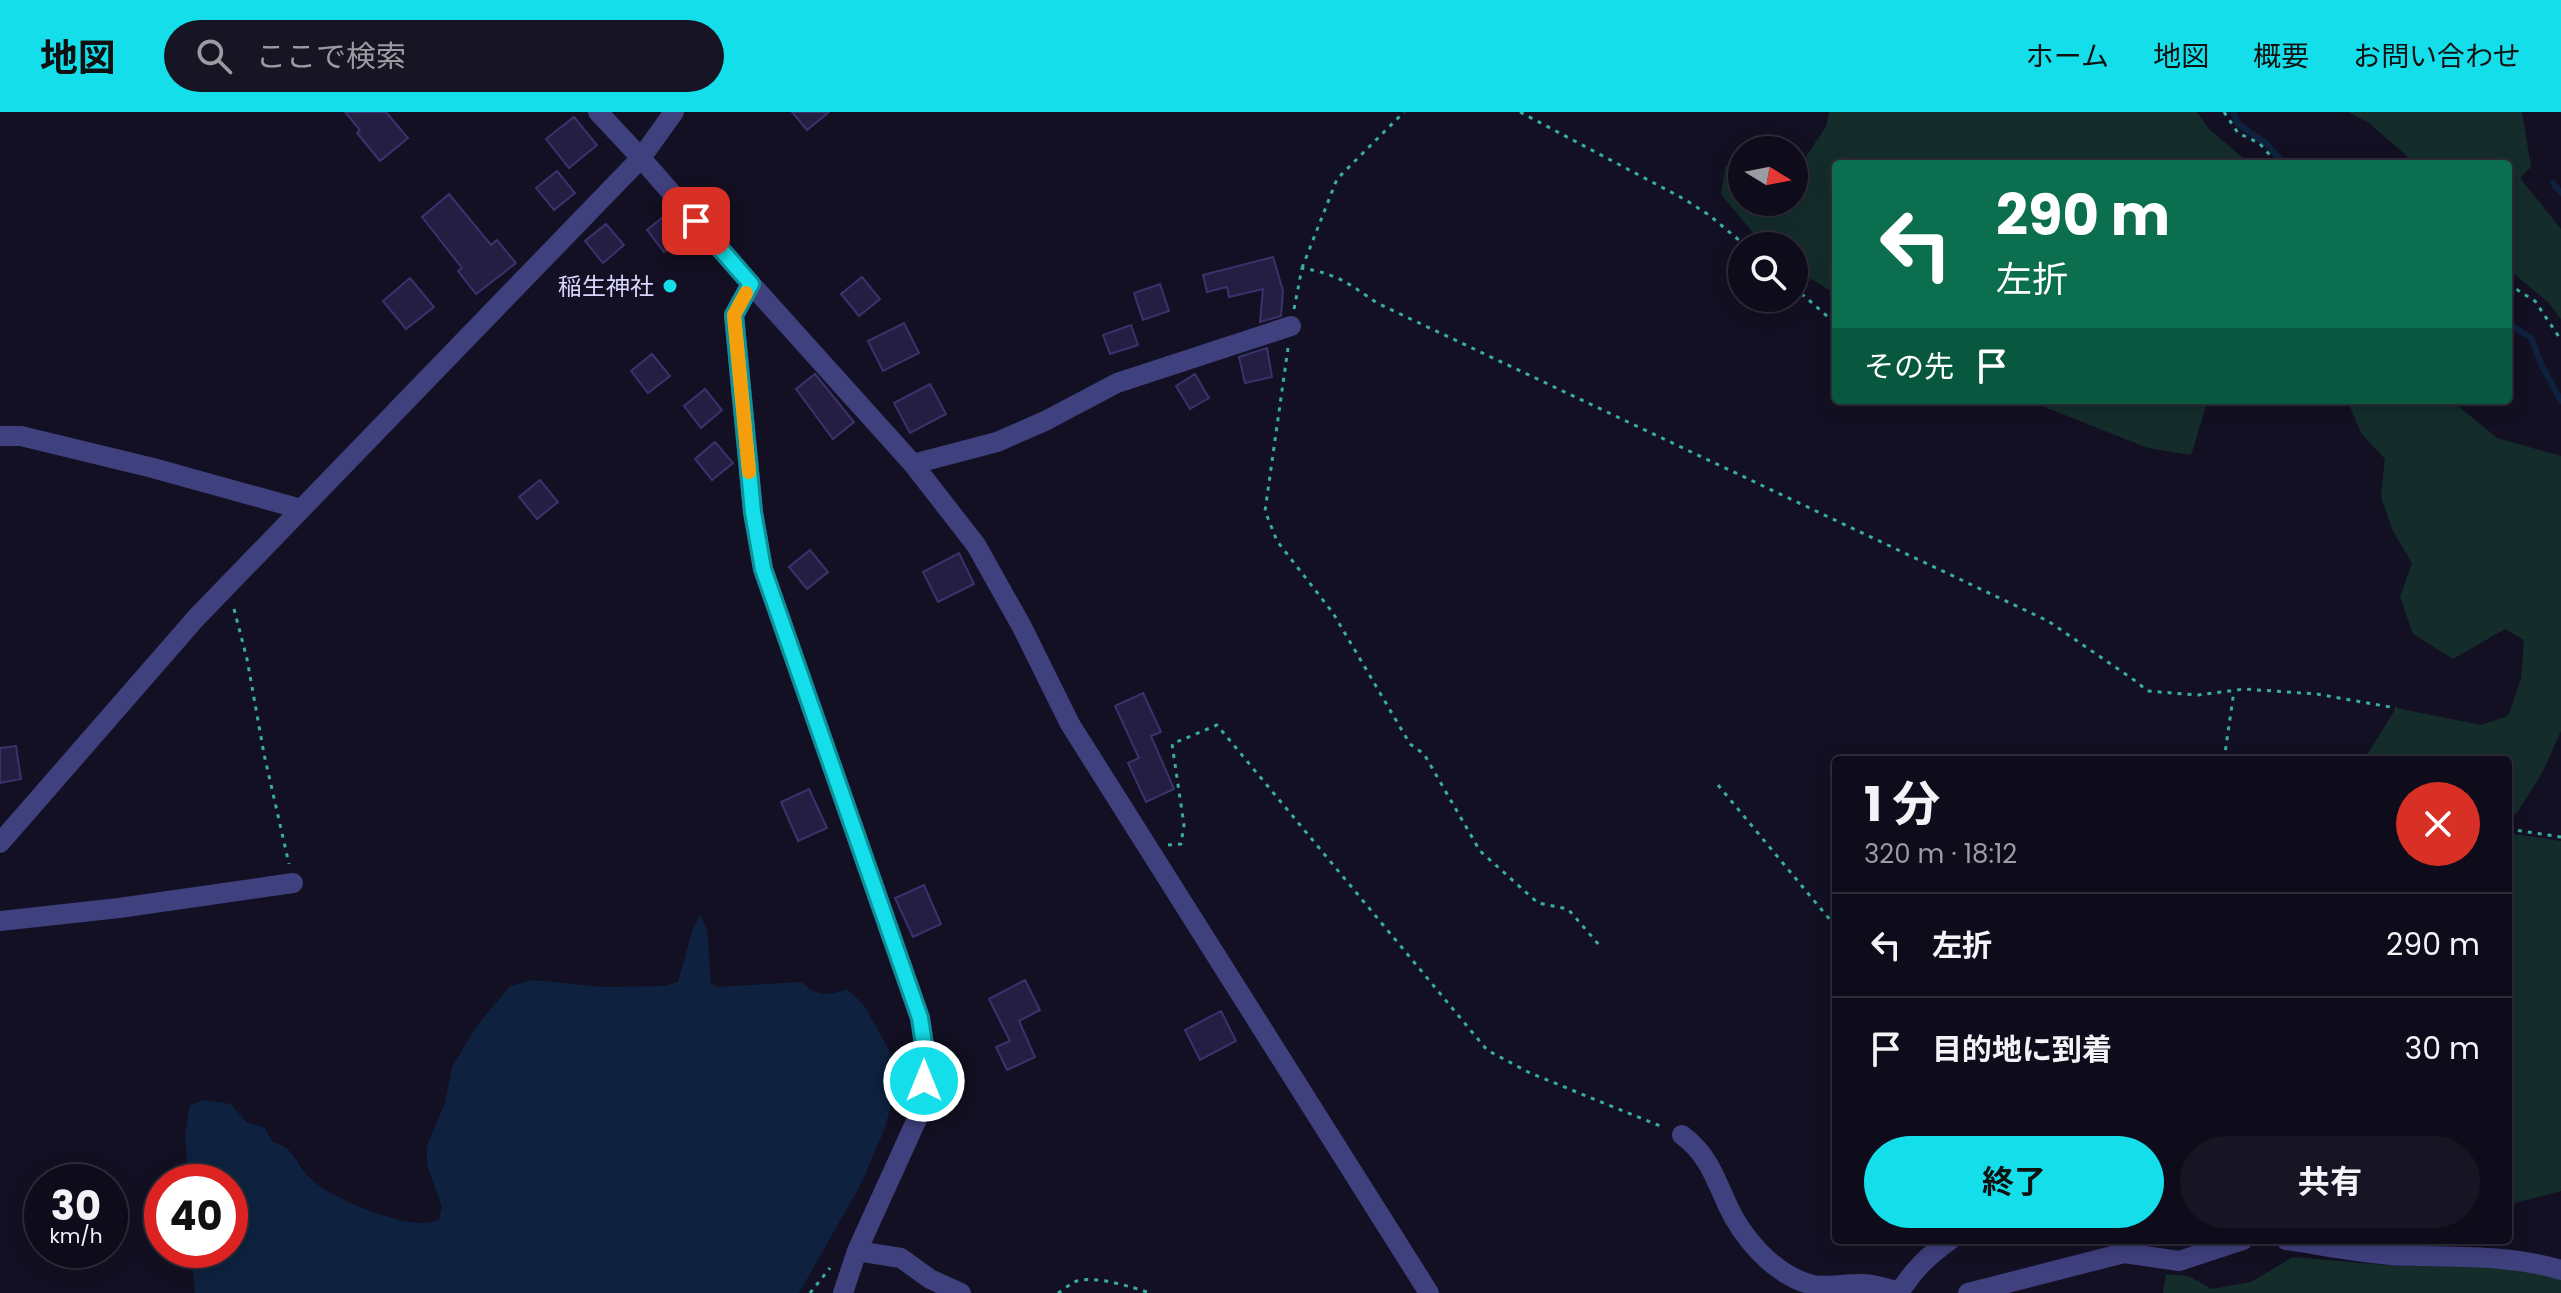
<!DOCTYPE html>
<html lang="ja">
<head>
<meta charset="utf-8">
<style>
	:root { --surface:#0e0c1a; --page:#171523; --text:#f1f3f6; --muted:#9b9ba2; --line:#2e2c39; --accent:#14deea }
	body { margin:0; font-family:Poppins,"Noto Sans JP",sans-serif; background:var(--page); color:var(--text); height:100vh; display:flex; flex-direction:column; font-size:30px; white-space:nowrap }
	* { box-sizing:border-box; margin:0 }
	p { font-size:26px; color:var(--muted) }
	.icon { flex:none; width:44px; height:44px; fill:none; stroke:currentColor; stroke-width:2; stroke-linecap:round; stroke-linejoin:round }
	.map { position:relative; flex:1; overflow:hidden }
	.drawer { position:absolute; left:1832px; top:644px; width:680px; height:488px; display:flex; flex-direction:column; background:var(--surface); border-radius:8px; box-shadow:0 4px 20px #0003,0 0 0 2px var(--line) }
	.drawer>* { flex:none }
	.top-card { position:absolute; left:1832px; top:48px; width:680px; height:244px; border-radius:8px; box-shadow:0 4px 20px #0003,0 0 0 2px var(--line); background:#0b6e4f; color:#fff; overflow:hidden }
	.needle { width:52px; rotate:100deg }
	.fabs { position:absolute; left:1728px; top:24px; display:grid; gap:16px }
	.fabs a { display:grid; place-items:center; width:80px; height:80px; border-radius:50%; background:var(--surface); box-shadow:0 4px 20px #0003,0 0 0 2px var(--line); font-size:40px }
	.speed { position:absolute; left:24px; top:1052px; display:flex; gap:16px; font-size:40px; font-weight:700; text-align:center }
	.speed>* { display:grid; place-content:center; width:104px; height:104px; border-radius:50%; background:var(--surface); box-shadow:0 4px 20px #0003,0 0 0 2px var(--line); line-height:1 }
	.speed small { font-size:20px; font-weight:400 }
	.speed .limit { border:12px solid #d22; background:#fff; color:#111 }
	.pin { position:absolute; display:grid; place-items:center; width:68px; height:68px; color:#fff; margin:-34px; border-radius:16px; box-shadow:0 4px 12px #0006 }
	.me { position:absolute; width:88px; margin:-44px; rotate:0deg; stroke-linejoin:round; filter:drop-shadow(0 0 6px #0008) }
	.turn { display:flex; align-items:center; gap:28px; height:168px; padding:0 32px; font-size:36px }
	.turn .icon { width:104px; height:104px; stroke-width:2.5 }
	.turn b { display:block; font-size:56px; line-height:68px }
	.then { display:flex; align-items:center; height:76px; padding:0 32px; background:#0003; gap:16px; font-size:30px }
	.round { display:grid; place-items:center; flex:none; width:84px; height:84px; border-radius:42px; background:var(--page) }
	.headline { display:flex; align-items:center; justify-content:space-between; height:136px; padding:0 32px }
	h1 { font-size:48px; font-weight:700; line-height:60px }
	.button { display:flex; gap:16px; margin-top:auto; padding:16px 32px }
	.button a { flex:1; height:92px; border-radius:48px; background:var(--accent); color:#111; font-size:32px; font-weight:700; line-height:92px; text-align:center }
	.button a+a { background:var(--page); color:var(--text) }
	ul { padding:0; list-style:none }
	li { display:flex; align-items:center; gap:24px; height:104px; padding:0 32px; border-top:2px solid var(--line) }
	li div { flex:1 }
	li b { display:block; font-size:30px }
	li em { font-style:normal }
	header { display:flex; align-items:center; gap:48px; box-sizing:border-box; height:112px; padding:0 40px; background:var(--accent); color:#111 }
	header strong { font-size:38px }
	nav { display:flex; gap:44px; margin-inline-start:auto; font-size:28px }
	.search { width:560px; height:72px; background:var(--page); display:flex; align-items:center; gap:20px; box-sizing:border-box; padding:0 28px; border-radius:44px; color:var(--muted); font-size:30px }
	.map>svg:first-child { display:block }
</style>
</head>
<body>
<header>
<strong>地図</strong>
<div class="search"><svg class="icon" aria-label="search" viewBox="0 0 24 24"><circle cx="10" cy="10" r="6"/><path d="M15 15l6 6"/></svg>ここで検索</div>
<nav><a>ホーム</a><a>地図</a><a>概要</a><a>お問い合わせ</a></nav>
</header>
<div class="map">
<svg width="2561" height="1181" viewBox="0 0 2561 1181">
	<rect width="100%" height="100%" fill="#131023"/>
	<path fill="#142d2b" d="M 1829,0 L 2197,0 L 2209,17 L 2250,52 L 1836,52 L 1836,182 L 1794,157 L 1794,134 L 1764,134 L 1721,82 L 1726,53 L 1742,53 L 1742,90 L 1794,90 L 1794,57 L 1798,56 L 1826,15 Z
		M 2348,0 L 2522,0 L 2531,55 L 2520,66 L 2561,117 L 2561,207 L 2548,190 L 2508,157 L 2508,52 L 2416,52 L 2369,11 Z
		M 2027,288 L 2208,288 L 2191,343 L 2148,336 Z
		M 2347,288 L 2451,288 L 2497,326 L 2561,344 L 2561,619 L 2542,661 L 2517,701 L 2508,701 L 2508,648 L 2364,648 L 2396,596 L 2481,613 L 2508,604 L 2521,567 L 2524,528 L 2505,517 L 2453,547 L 2413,522 L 2400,485 L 2412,451 L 2393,419 L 2381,385 L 2385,347 L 2361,321 Z
		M 2508,721 L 2561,729 L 2561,1079 L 2508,1093 Z
		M 2293,1145 L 2385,1153 L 2521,1154 L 2561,1165 L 2561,1181 L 2163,1181 L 2166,1162 L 2188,1164 L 2212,1177 L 2251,1170 Z"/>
	<path fill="#0e223f" d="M 700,803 L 707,817 L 711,871 L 717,875 L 802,870 C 815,884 830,885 847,877 L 864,893 L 896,951 L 897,969 L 885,1016 L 862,1070 L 799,1181 L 195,1181 L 191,1138 L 230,1138 L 230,1070 L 189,1070 L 185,1024 L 190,993 L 205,988 L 231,992 L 247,1011 L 264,1015 L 273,1030 C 295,1037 293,1047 307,1063 C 328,1086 390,1110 421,1111 C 427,1112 434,1109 439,1108 L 442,1095 L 427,1053 L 427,1034 L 445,991 L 452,955 L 476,915 L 510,874 L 533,868 L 603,875 L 665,874 L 678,870 L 693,816 Z"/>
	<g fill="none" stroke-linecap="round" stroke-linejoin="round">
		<path stroke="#0e223f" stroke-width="6" d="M 2233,0 L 2238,12 L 2267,32 L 2284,52
			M 2553,71 L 2561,81
			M 2508,211 L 2531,226 L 2542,254 L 2561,289"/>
	</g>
	<path fill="#241e43" stroke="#3b326d" stroke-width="2" d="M 345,0 L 386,0 L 408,26 L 380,49 L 357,21 L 360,18 Z
		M 792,0 L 829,0 L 807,18 Z
		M 574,5 L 597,33 L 569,56 L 546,27 Z
		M 557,59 L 575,81 L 554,98 L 536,76 Z
		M 449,82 L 491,133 L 497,128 L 516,151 L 476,182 L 458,159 L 462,156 L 422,105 Z
		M 668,101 L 685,123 L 664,140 L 647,118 Z
		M 606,112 L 624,133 L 603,151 L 585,129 Z
		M 1273,145 L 1283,179 L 1281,204 L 1260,210 L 1263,177 L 1229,185 L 1227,175 L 1207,180 L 1203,163 Z
		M 862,165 L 880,187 L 859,204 L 841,182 Z
		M 410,166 L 434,195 L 406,217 L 383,189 Z
		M 1160,172 L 1169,199 L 1143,208 L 1134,181 Z
		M 904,211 L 919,241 L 883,259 L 868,229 Z
		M 1131,213 L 1138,233 L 1110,242 L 1103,223 Z
		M 1267,236 L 1272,265 L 1245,271 L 1239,245 Z
		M 652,242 L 670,264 L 648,281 L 631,259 Z
		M 815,262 L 854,310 L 833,327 L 796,277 Z
		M 1195,262 L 1209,286 L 1190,297 L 1176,274 Z
		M 930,272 L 946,302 L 910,321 L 894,291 Z
		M 705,277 L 722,298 L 701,316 L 684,294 Z
		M 715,330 L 733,351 L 712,368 L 695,347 Z
		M 540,368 L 558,390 L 537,407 L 519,385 Z
		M 810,438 L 828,460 L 807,477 L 789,455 Z
		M 959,441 L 974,472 L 938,490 L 923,460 Z
		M 1143,581 L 1161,620 L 1151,624 L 1174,677 L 1146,690 L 1128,651 L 1139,646 L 1115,594 Z
		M 16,634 L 21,667 L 0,671 L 0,636 Z
		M 809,677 L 827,716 L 798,729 L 781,690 Z
		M 924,773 L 941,812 L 913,825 L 895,786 Z
		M 1025,868 L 1040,898 L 1019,909 L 1035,945 L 1007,958 L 996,935 L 1010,929 L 989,887 Z
		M 1221,899 L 1236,929 L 1200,948 L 1185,918 Z"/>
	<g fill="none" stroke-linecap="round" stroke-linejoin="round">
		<path stroke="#39ada1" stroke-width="3" stroke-dasharray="4 6" stroke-linecap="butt" d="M 1520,0 L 1684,87 L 1709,103 L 1746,134
			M 2224,0 L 2238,21 L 2259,31 L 2278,52
			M 1302,156 L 1337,67 L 1404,0
			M 2508,172 L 2535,189 L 2561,228
			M 1794,175 L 1836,212
			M 1294,197 L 1302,156 C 1337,162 1348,171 1377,191 L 2048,509 L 2137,570 L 2147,579 L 2198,583 L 2244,577 L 2317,582 L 2396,596
			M 1288,236 L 1265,399 L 1277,429 L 1333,501 L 1410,632 L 1424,642 L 1480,739 L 1538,791 L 1568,797 L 1600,834
			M 234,497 L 247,547 L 264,642 L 289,752
			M 2224,648 L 2234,579
			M 1718,673 L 1836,815
			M 2508,717 L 2561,725
			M 1168,733 L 1181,732 L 1184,713 L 1172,632 L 1217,613 L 1487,938 L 1530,961 L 1665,1016
			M 810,1181 L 830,1156
			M 1058,1181 C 1063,1178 1069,1173 1074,1170 C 1092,1162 1132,1175 1150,1181"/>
		<path stroke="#3f407e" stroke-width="20" d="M 598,0 L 641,46 L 751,172 L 913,352 L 976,433 L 1022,515 L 1070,612 L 1429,1181
			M 751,172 L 734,203 L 753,400 L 763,457 L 920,906 L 925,939 L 924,969 L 917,1007 L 857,1139 L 843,1181
			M 0,324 L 21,324 L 153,356 L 301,397
			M 913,352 L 997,330 L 1045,309 L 1117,271 L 1291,214
			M 0,731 L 196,506 L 641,46 L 674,0
			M 0,809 L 119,796 L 293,771
			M 1682,1023 C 1713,1046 1717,1075 1734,1106 C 1751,1135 1779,1165 1813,1173 C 1829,1176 1847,1171 1863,1172 C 1875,1172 1888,1177 1900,1180
			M 2286,1128 C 2320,1133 2355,1140 2390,1143 C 2447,1146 2505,1141 2561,1158
			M 857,1139 L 901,1146 L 930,1167 L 961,1181
			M 1899,1181 C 1913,1158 1929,1143 1950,1128
			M 1968,1181 L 2124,1141 L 2179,1149 L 2243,1128"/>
	</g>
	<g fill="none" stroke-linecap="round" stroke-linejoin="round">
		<defs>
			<path id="route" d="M 696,109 L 751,172 L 734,203 L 753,400 L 763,457 L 920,906 L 925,939 L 924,969"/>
		</defs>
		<use href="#route" stroke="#0d9098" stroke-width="20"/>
		<use href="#route" stroke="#14deea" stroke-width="14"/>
		<path stroke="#f59e0b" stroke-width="14" d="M 746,181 L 734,203 L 749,360"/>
	</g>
	<circle fill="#14deea" stroke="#131023" stroke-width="3" cx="670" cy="174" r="8"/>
	<g text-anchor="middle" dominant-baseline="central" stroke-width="8" stroke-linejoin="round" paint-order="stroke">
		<g font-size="24" fill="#d9d6fc" stroke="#131023" text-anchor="end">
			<text x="654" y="174">稲生神社</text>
		</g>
	</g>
</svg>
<div class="fabs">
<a><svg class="needle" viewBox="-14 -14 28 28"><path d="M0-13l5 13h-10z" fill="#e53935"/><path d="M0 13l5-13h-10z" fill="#9b9ba2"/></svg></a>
<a><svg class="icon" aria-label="search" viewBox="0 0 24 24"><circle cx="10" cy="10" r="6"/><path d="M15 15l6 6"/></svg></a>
</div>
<div class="speed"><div>30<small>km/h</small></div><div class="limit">40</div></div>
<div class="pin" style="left:696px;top:109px;background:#d93025"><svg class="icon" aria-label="arrive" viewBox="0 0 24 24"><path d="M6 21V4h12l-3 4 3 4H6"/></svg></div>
<svg class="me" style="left:924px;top:969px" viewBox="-20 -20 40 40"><circle r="17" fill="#14deea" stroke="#fff" stroke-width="3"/><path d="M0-11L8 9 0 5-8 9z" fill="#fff"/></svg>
<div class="top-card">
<div class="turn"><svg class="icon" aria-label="left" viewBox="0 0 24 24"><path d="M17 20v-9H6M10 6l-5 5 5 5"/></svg><div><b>290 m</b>左折</div></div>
<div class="then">その先<svg class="icon" aria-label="arrive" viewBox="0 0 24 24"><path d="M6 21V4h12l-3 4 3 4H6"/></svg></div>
</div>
<section class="drawer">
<div class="headline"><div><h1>1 分</h1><p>320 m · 18:12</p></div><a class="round" style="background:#d93025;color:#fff"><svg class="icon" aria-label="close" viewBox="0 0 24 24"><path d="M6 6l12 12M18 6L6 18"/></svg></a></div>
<ul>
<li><svg class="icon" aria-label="left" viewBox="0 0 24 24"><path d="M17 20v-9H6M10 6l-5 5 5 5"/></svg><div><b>左折</b></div><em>290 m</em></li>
<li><svg class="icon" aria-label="arrive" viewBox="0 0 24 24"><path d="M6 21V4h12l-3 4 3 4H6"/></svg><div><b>目的地に到着</b></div><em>30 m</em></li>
</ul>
<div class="button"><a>終了</a><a>共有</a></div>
</section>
</div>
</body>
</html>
